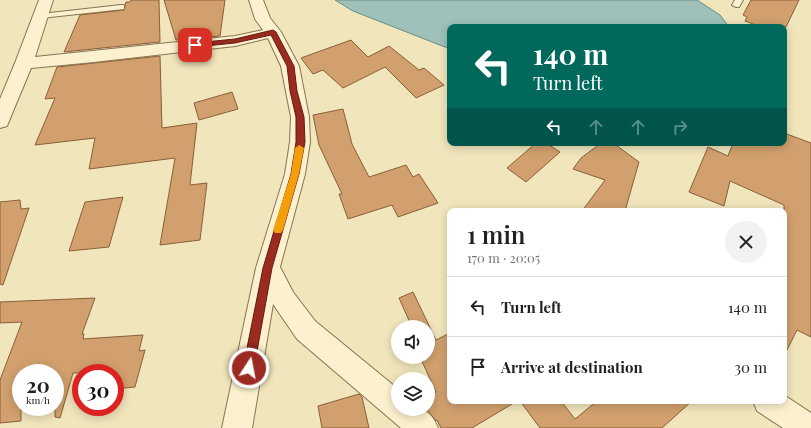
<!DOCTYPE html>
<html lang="en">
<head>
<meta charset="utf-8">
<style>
	:root { --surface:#fff; --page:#f2f2f2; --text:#202124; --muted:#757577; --line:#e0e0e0 }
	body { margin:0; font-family:"Playfair Display",serif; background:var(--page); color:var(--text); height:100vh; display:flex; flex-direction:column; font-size:15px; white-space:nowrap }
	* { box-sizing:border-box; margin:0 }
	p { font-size:13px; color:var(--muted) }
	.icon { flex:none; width:22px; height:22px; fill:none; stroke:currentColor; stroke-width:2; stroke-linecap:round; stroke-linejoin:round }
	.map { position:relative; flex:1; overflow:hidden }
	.details { position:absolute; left:447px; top:208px; width:340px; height:196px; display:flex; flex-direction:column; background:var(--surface); border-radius:8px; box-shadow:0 2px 10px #0003 }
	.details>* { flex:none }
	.banner { position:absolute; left:447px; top:24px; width:340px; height:122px; border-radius:8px; box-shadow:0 2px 10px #0003; background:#00695c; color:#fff; overflow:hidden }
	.controls { position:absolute; left:391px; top:320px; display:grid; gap:8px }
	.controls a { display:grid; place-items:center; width:44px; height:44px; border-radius:50%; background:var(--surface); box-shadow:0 2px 10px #0003; font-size:20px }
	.speed { position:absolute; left:12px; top:364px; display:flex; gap:8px; font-size:20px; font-weight:700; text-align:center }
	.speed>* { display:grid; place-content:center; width:52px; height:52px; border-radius:50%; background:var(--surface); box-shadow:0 2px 10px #0003; line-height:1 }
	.speed small { font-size:10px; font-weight:400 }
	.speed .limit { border:6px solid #d22; background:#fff; color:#111 }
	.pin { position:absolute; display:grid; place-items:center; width:34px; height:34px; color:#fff; margin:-17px; border-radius:8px; box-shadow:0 2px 6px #0006 }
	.me { position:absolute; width:44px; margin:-22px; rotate:11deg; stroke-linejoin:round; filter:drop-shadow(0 0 3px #0008) }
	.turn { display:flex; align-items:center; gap:14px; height:84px; padding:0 20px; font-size:18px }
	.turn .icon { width:52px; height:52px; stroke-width:2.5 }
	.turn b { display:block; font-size:28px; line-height:34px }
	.lanes { display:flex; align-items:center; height:38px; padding:0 20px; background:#0003; justify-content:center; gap:20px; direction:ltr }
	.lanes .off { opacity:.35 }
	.round { display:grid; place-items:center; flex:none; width:42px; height:42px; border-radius:21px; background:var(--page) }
	.headline { display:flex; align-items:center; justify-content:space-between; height:68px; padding:0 20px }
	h1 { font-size:24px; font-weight:600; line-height:30px }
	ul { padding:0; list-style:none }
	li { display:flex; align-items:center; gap:12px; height:60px; padding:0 20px; border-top:1px solid var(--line) }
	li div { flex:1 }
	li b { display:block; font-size:15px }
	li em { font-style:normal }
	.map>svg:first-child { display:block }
</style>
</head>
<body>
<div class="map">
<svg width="811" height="428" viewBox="0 0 811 428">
	<rect width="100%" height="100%" fill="#f0e5bb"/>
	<path fill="#9fc1ba" stroke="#678e88" d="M 335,0 L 697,0 L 720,15 L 729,27 L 450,27 L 450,49 L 353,11 Z"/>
	<path fill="#d1a06e" stroke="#895f38" d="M 131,0 L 159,0 L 160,42 L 64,52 L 80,15 L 124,10 L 126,2 L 130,2 Z
		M 164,0 L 225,0 L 220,36 L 176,40 Z
		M 751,0 L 799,0 L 786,27 L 761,27 L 745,21 L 747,17 L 743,15 Z
		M 351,40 L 368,57 L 389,46 L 419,70 L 424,68 L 444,85 L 416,98 L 385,67 L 343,88 L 323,70 L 313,74 L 301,58 Z
		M 160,56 L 162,128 L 197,123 L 190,185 L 207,183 L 200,240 L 160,245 L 175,158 L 89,169 L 95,138 L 35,145 L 55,98 L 45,99 L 57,67 Z
		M 232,92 L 238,109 L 199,120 L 194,103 Z
		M 343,109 L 352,144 L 369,177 L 406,165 L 413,177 L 419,174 L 438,203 L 398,217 L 392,205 L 348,219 L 339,194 L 342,194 L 319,145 L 313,115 Z
		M 784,133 L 811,143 L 811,337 L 797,330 L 784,356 L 784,205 L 730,181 L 724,206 L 689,192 L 708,147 L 728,156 L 733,143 L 784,143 Z
		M 536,143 L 546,143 L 560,152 L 526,182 L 507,168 Z
		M 601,143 L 613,143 L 639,162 L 625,211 L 582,211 L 605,180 L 573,169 L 581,158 Z
		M 123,197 L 109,247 L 69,251 L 85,202 Z
		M 20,200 L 21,209 L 29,208 L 3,285 L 0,284 L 0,202 Z
		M 413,292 L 436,340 L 450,333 L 450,401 L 517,401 L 472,428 L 441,428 L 437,420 L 436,421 L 428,411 L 428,396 L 436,392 L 420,357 L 428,357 L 428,327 L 412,327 L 399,298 Z
		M 95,298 L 82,334 L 84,334 L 83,339 L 143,335 L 139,351 L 145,350 L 135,387 L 115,389 L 115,373 L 73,373 L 60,418 L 55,417 L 55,373 L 21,373 L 21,421 L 0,423 L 0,380 L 22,322 L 0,323 L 0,302 Z
		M 359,394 L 362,397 L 369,428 L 322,428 L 318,406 Z
		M 520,401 L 561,401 L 575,419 L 597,401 L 692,401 L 662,428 L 540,428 Z"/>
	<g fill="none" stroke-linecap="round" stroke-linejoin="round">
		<defs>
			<path id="lane" d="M 735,0 L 743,0 L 739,7 L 736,7 L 732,5 Z
				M 121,5 L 124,5 L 124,9 L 41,18 L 37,16 L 41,14 Z"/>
			<path id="street" d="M 39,0 L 53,0 L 35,57 L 235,36 L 263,30 L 255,19 L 249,0 L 263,0 L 270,18 L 281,32 L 299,66 L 309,117 L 310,142 L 305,174 L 280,267 L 293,292 L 315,321 L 398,389 L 398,409 C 419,409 429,406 438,428 L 401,428 L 297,339 L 273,304 L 252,428 L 222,428 L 256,268 L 285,174 L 290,142 L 291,117 L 281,66 L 268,38 L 235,46 L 94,62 L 31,68 L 9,121 L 7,126 L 0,128 L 0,99 L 15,63 Z
				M 784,395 L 811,413 L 811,428 L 783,428 L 757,411 L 753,401 L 784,401 Z"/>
		</defs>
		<use href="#lane" stroke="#887454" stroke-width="2"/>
		<use href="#street" stroke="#887454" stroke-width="2"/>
		<use href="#lane" fill="#fbf1ce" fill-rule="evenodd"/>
		<use href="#street" fill="#fbf1ce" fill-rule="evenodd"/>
	</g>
	<path fill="#9b2a20" stroke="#651b15" d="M 273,30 L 276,32 L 294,66 L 297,91 L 304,117 L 305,142 L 299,174 L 272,268 L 254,368 L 253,372 L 249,373 L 245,372 L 243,368 L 263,268 L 291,174 L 296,142 L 296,117 L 290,91 L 287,66 L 271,35 L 235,43 L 195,47 L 191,45 L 195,43 L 235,39 Z"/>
	<path fill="#f59e0b" d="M 299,145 L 304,148 L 299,174 L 283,230 L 281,233 L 275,233 L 273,230 L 291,174 L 295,148 Z"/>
</svg>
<div class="controls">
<a><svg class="icon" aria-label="sound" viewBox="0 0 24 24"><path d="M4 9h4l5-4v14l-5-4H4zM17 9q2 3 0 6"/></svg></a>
<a><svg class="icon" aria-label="layers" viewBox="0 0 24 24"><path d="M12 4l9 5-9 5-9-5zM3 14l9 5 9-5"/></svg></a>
</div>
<div class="speed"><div>20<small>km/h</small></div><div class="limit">30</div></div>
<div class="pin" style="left:195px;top:45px;background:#d93025"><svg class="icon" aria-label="arrive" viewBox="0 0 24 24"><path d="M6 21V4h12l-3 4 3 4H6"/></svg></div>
<svg class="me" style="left:249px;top:368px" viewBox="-20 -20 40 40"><circle r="17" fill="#9b2a20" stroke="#fff" stroke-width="3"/><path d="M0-11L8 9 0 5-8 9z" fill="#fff"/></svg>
<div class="banner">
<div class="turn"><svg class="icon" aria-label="left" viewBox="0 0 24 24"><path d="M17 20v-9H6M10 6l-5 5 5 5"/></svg><div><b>140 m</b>Turn left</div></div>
<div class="lanes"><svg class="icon" aria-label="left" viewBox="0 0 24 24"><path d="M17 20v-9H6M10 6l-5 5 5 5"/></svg><svg class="icon off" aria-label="ahead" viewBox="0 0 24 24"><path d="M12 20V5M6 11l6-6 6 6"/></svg><svg class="icon off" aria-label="ahead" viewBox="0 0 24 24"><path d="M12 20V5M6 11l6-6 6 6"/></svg><svg class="icon off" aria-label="right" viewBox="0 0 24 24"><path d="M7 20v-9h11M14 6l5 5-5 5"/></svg></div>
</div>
<section class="details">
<div class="headline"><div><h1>1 min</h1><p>170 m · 20:05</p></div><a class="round"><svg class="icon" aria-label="close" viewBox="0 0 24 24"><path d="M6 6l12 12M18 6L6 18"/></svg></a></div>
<ul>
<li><svg class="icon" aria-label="left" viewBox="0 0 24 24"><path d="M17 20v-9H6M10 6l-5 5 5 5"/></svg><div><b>Turn left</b></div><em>140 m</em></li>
<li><svg class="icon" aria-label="arrive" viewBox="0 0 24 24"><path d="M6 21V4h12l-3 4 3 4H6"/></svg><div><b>Arrive at destination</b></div><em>30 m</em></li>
</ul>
</section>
</div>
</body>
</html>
